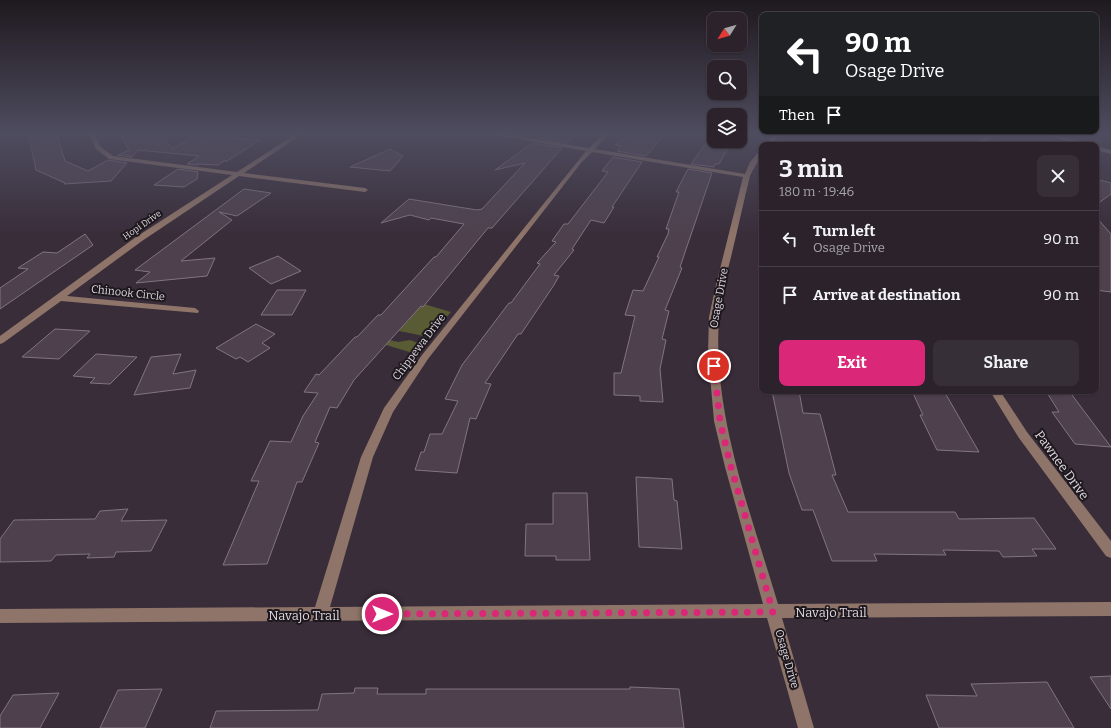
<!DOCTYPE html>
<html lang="en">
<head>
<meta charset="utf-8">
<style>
	:root { --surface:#2b222b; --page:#372f37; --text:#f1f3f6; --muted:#a6a4a9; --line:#473f47; --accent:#db2777 }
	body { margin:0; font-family:Bitter,serif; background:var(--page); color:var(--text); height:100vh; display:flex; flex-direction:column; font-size:15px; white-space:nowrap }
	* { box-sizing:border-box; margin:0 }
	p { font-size:13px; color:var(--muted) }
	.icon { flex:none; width:22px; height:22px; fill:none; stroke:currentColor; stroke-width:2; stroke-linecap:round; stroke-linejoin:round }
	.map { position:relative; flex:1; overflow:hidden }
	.sheet { position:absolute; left:759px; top:142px; width:340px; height:252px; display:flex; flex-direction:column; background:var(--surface); border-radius:8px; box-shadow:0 1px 3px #0004,0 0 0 1px var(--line) }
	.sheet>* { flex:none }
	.top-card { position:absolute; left:759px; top:12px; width:340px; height:122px; border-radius:8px; box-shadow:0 1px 3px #0004,0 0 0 1px var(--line); background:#202124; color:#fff; overflow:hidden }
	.needle { width:26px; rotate:233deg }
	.tools { position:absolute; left:707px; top:12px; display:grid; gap:8px }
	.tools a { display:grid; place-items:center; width:40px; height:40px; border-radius:8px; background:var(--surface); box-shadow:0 1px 3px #0004,0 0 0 1px var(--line); font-size:20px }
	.pin { position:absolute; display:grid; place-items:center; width:34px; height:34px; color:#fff; margin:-17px; border:2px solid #fff; border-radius:50%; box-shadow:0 1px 4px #0007 }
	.me { position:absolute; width:44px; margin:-22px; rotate:90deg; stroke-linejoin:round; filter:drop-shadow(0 0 3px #0008) }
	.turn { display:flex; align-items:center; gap:14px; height:84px; padding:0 20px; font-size:18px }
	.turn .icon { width:52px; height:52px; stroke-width:2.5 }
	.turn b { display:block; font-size:28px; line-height:34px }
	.then { display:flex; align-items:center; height:38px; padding:0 20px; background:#0003; gap:8px; font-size:15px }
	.round { display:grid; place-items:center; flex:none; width:42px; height:42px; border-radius:8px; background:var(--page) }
	.head { display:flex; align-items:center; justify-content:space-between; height:68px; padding:0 20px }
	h1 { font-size:24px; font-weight:700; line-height:30px }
	.cta { display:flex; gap:8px; margin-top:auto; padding:8px 20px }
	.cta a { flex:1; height:46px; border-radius:8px; background:var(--accent); color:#fff; font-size:16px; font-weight:700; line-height:46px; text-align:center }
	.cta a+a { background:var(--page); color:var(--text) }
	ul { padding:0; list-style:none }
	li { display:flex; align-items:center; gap:12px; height:56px; padding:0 20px; border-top:1px solid var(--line) }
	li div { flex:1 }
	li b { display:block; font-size:15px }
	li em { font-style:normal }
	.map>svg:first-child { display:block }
</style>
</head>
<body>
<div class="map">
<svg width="1111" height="728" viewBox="0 0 1111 728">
	<rect width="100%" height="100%" fill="#392d39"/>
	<path fill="#585b33" d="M 401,302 L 423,307 L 424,304 L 451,312 L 429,337 L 399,331 L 416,311 Z
		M 376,337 L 398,342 L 410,340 L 424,345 L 416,354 L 373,341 Z"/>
	<path fill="#4e414d" stroke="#827481" d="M 46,133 L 56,133 L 65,161 L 88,171 L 108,160 L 127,163 L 111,181 L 64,184 L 65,183 L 36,170 L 29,137 Z
		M 120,133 L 161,133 L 172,149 L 196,135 L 260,140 L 227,161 L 224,161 L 218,165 L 198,164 L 198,165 L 187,164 L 199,156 L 138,150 L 132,157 L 118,155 L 129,150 Z
		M 546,133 L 575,133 L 567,143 L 539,138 Z
		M 630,133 L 666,133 L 646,156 L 617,151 L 621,146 L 615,145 Z
		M 713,133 L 714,141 L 732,141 L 719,164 L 715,164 L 714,167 L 691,164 Z
		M 532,143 L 562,148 L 492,228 L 488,228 L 423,307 L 421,306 L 354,380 L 337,408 L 330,407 L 315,442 L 319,443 L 302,482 L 297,482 L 267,564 L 223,565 L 259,481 L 251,481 L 270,441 L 291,442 L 303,416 L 318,393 L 304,392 L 316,374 L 319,375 L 355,337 L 357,337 L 378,315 L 381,315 L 434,257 L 436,257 L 464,224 L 431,218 L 429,220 L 410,215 L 381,223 L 409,199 L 477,210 L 482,209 L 525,163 L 495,170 Z
		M 390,149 L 403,156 L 390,171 L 350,167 Z
		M 613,157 L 642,162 L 612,207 L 614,207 L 604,223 L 591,220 L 572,249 L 574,250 L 554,275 L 559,276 L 554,285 L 521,334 L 518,334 L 485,383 L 491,384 L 476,419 L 470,418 L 457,473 L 415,470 L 421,452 L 424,452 L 430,434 L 442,434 L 458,401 L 445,399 L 462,365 L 509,303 L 511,303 L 540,264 L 537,263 L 556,242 L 552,241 L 564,224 L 568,224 L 608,172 L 602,171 Z
		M 178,169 L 198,172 L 197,179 L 184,187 L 154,185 Z
		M 688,169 L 712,173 L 680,267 L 682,268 L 665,310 L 669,311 L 662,339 L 666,340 L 660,369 L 663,402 L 640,401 L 640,396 L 614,395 L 614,373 L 621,373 L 635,316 L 625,315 L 633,290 L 643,291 L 659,257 L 657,257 L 668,234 L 669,229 L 666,229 L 679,192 L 676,192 Z
		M 1096,179 L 1111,183 L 1111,194 L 1096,205 Z
		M 244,189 L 271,193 L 237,216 L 219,212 L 232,220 L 181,261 L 215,258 L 207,276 L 136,283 L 150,272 L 135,270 Z
		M 1096,217 L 1111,234 L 1111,292 L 1096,290 Z
		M 85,234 L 93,245 L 0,309 L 0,288 L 28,269 L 18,268 L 43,252 L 57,253 Z
		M 278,256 L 301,271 L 271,284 L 249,268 Z
		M 277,290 L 306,290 L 292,315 L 261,315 Z
		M 256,324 L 275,334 L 262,343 L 270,348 L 248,362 L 240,357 L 236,359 L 216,348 Z
		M 55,329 L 90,331 L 59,359 L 22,357 Z
		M 96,354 L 137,357 L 110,384 L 90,383 L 95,378 L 73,376 Z
		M 181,354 L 173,374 L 196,370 L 190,388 L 134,395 L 151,357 Z
		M 772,391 L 799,391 L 803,413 L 820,414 L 836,475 L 832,475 L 848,512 L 955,512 L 959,519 L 1034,518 L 1056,549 L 1032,549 L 1037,556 L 1003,557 L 999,551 L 943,550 L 946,555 L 874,554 L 877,561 L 832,561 L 813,510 L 802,510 L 789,473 Z
		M 912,391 L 944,391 L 979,452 L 937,450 L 920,415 L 923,415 Z
		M 1046,391 L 1069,391 L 1111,447 L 1075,444 L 1052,412 L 1059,412 Z
		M 636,477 L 672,479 L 674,500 L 677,501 L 682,549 L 639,547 Z
		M 553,493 L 587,493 L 590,560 L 556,560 L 556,556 L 525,556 L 526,524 L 553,524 Z
		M 128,509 L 121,521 L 167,520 L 151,551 L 116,552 L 114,557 L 87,558 L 90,554 L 56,555 L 51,561 L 0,562 L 0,539 L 14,520 L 95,519 L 100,511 Z
		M 1111,676 L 1111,709 L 1090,677 Z
		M 1047,682 L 1074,728 L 939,728 L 926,695 L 977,696 L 971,684 Z
		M 630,687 L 679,689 L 684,728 L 210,728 L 216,711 L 318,710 L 322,694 L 354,693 L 355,688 L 378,688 L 377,694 L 426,694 L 426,689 L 630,689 Z
		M 162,689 L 145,728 L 100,728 L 118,690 Z
		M 59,693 L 40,728 L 0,728 L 0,716 L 13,695 Z"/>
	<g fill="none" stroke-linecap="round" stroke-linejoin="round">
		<path fill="#8f7569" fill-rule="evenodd" d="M 88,133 L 94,133 L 101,147 L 113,156 L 237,172 L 297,133 L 304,133 L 244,173 L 365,188 L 368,190 L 365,192 L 239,176 L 142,241 L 67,296 L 195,308 L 199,311 L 198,313 L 61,301 L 3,343 L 0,344 L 0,336 L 136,237 L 232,175 L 109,159 L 96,149 Z
			M 484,133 L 499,133 L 589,148 L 604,133 L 610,133 L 595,149 L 745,174 L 750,162 L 762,148 C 762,157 754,167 750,176 C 743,204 737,233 730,261 C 725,280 720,299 719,318 C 712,414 751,513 778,604 L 1111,602 L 1111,616 L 782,618 L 814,728 L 798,728 L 767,618 L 0,623 L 0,609 L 315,607 L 361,457 L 384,408 L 422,355 L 586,151 ZM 592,152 L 743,177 L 715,289 L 709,317 L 708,353 L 714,421 L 725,467 L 763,604 L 330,607 L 373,457 L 393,412 L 428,359 L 581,163 Z
			M 776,133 L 782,133 L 770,145 L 764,145 Z
			M 994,133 L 1002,133 L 978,145 L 970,145 Z
			M 1041,133 L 1051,133 L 1089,145 L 1080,145 Z
			M 1096,146 L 1111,150 L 1111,154 L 1096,150 Z
			M 990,391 L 1000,391 L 1027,432 L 1111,541 L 1111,558 L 1106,556 L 1019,438 Z"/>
	</g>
	<linearGradient id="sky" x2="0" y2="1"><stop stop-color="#1f191f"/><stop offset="0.57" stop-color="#4e4c5f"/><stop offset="1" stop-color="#4e4c5f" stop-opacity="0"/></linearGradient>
	<rect width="1111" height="235" fill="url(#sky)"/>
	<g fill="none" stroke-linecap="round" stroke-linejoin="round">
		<path stroke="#db2777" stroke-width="7" stroke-dasharray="0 12.6" d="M 382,614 L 773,612 L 731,467 L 720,421 L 714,366"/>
	</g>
	<g text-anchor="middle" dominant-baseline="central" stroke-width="4" stroke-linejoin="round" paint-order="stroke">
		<g font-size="9" fill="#dfd7df" stroke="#1d181d">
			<text transform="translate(142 225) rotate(-35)">Hopi Drive</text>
		</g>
		<g font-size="11" fill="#dfd7df" stroke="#1d181d">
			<text transform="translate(128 293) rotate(6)">Chinook Circle</text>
			<text transform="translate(719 298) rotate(-80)">Osage Drive</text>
			<text transform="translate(419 347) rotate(-53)">Chippewa Drive</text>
			<text transform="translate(787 659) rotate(74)">Osage Drive</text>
		</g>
		<g font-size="13" fill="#dfd7df" stroke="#1d181d">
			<text transform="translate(1062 465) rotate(54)">Pawnee Drive</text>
			<text x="831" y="612">Navajo Trail</text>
			<text x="304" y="615">Navajo Trail</text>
		</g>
	</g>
</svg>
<div class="tools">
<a><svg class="needle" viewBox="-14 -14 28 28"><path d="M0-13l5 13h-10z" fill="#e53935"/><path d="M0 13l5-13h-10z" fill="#a6a4a9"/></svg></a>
<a><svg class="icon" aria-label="search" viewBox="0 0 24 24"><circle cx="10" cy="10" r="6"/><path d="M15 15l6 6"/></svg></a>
<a><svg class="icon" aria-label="layers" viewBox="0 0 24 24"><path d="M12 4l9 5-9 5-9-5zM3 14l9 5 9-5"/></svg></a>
</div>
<div class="pin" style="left:714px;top:366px;background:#d93025"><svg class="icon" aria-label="arrive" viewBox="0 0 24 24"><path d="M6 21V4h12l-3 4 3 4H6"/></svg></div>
<svg class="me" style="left:382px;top:614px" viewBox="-20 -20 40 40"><circle r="17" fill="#db2777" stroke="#fff" stroke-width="3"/><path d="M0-11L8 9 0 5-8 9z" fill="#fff"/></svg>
<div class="top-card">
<div class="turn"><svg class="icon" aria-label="left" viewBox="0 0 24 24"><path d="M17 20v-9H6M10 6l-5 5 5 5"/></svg><div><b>90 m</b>Osage Drive</div></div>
<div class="then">Then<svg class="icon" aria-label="arrive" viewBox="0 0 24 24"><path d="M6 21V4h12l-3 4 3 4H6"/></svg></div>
</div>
<section class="sheet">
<div class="head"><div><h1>3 min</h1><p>180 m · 19:46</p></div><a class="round"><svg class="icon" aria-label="close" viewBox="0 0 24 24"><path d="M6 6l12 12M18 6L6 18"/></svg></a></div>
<ul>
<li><svg class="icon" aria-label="left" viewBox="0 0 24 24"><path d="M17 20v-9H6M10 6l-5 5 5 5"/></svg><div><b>Turn left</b><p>Osage Drive</p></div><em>90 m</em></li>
<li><svg class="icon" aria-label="arrive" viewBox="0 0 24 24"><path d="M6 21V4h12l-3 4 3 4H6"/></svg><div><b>Arrive at destination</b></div><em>90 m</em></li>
</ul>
<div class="cta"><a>Exit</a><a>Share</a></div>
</section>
</div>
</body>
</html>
